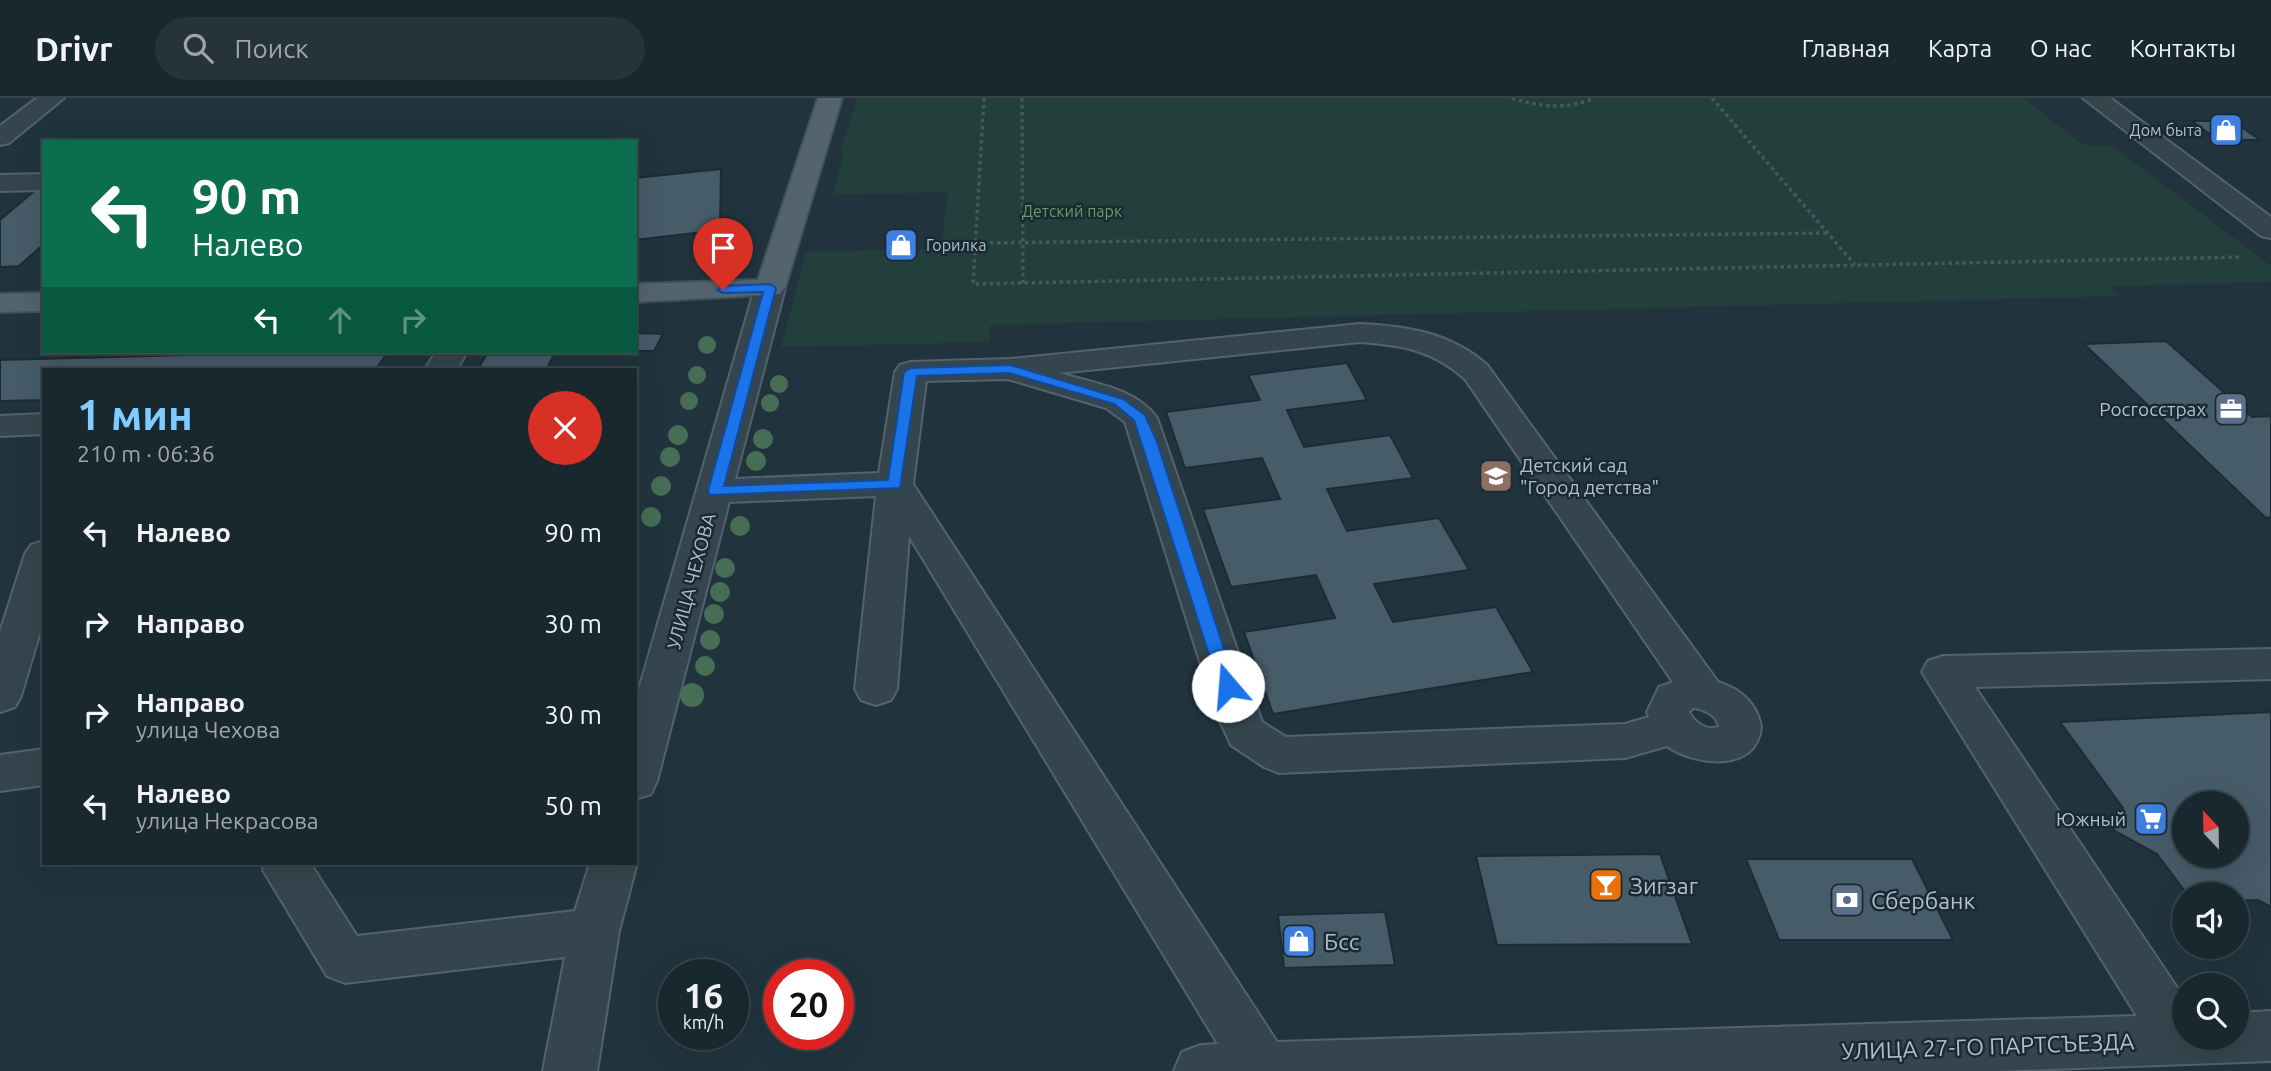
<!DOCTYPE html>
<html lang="ru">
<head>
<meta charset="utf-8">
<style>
	:root { --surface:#19272e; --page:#26333a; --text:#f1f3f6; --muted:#9fa5aa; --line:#37444a; --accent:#80ccff }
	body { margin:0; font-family:Ubuntu,sans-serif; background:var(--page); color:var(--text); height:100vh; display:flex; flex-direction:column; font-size:26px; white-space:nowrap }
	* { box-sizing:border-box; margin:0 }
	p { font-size:23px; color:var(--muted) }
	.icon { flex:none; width:38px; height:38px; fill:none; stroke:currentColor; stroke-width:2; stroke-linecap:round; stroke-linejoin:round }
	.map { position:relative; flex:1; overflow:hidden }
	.side { position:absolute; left:42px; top:270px; width:595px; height:497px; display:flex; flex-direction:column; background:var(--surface); border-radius:0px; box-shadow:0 7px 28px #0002,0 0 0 2px var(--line) }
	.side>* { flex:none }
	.banner { position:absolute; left:42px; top:42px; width:595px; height:214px; border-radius:0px; box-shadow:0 7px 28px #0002,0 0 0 2px var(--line); background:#0b6e4f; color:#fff; overflow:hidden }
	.needle { width:46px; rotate:338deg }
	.buttons { position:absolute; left:2172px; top:693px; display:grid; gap:14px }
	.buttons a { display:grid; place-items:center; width:77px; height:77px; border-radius:50%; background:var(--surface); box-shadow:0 7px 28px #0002,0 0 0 2px var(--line); font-size:35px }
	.speed { position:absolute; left:658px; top:861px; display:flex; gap:14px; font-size:35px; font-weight:700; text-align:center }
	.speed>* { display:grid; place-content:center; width:91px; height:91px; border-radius:50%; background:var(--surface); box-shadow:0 7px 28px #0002,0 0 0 2px var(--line); line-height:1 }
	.speed small { font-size:18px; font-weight:400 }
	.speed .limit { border:10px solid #d22; background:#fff; color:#111 }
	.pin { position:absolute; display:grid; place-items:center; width:60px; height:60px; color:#fff; margin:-72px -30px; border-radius:50% 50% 50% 0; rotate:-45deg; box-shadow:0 0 7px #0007 }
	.pin .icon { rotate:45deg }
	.me { position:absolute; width:77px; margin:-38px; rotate:342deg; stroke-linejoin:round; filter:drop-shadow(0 0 5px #0008) }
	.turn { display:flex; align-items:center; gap:24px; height:147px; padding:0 35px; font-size:32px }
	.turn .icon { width:91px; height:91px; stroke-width:2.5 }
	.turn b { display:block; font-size:49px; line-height:60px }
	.lanes { display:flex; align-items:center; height:66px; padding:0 35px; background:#0003; justify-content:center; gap:35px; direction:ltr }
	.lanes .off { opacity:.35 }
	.round { display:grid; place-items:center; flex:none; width:74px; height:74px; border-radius:37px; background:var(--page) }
	.headline { display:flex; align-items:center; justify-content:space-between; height:119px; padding:0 35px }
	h1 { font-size:42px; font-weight:600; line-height:52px; color:var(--accent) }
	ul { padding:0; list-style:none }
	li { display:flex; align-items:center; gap:21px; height:91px; padding:0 35px }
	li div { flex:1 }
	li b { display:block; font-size:26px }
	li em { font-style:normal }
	header { display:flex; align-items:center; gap:42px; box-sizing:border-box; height:98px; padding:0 35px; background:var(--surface); border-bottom:2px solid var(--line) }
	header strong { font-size:33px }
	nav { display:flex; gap:38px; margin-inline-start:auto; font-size:24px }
	.search { width:490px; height:63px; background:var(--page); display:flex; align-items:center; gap:18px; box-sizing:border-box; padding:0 24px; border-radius:38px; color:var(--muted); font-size:26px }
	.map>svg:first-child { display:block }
</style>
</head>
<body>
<header>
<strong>Drivr</strong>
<div class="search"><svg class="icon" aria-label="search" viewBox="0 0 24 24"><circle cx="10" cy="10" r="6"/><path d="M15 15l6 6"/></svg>Поиск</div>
<nav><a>Главная</a><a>Карта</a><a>О нас</a><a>Контакты</a></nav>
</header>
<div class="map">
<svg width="2271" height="973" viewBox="0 0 2271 973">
	<rect width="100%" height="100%" fill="#21343e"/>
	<path fill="#233f3c" d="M 857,0 L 2024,0 L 2083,47 L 2111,47 L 2271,168 L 2271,184 L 2110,188 L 2120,198 L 990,227 L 989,244 L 781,249 L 806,154 L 941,151 L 948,94 L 833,97 L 843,58 L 840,54 Z"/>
	<path fill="#465c68" stroke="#1c2c35" stroke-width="2" fill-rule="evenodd" d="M 2192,23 L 2233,23 L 2260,42 L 2218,42 Z
		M 721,71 L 720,132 L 635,142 L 635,80 Z
		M 38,90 L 44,90 L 44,146 L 19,168 L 0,169 L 0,122 Z
		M 635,235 L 663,236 L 654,253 L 635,253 Z
		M 2166,243 L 2252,319 L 2271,318 L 2271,419 L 2266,420 L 2084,246 Z
		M 305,254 L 388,254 L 376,271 L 44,271 L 44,302 L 0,303 L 0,262 Z
		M 488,254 L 555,254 L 547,271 L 478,271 Z
		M 1347,265 L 1367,302 L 1287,312 L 1304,349 L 1390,337 L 1413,380 L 1327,391 L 1347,433 L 1439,420 L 1469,472 L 1374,486 L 1393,524 L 1496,509 L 1533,574 L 1273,616 L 1244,534 L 1335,520 L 1316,477 L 1231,489 L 1203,411 L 1280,401 L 1262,360 L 1185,370 L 1166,314 L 1260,302 L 1248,277 Z
		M 2271,614 L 2271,809 L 2258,802 L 2236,803 L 2236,796 L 2187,796 L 2157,756 L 2113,732 L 2123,710 L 2060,624 ZM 2184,705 L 2236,705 L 2236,758 L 2184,758 Z
		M 1660,756 L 1692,846 L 1497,847 L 1476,758 Z
		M 1746,761 L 1912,761 L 1953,842 L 1779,842 Z
		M 1385,814 L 1395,867 L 1284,870 L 1278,817 Z"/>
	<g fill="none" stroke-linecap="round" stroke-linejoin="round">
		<defs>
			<path id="minor" d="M 37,0 L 64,0 L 9,45 L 0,47 L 0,28 Z
				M 2083,0 L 2110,0 L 2271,119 L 2271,140 L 2261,138 Z
				M 44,76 L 44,92 L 0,93 L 0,77 Z
				M 770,181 L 780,184 L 785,190 L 735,381 L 879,375 L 895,274 L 900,267 L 911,264 L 1010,261 L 1360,226 C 1407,228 1451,235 1487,267 L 1718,584 C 1740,591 1757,605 1761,629 C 1757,675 1695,668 1667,648 L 1625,660 L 1279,675 L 1264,669 L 1231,647 L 1215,612 L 1125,324 L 1106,310 L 1008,281 L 926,283 L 913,386 L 1277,944 L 2137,918 L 1922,574 L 1928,563 L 1943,558 L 2271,551 L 2271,581 L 1975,589 L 2184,900 L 2184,940 L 2236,940 L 2236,915 L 2271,913 L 2271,963 L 1996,973 L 1174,973 L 1182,954 L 1201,947 L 1218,946 L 909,438 L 897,591 L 891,602 L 876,607 L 861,602 L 855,591 L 876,398 L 729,404 L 657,683 L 651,696 L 635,701 L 635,605 L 755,190 L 760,184 ZM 1360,244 C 1401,247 1433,252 1465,281 L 1673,584 L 1659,589 L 1647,614 L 1649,619 L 1625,626 L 1286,639 L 1262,624 L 1157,320 C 1136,290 1092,285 1059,275 ZM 1693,610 C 1704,611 1717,617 1719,629 C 1706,633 1695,625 1689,614 Z
				M 436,254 L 467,254 L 457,271 L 425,271 Z
				M 44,316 L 44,336 L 0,338 L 0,318 Z
				M 44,443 L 44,521 L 21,598 L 15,609 L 0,614 L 0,534 L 25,456 L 31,447 Z
				M 44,651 L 44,687 L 0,693 L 0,657 Z
				M 635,762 L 637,765 L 619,833 L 597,973 L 543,973 L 565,859 L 345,885 L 327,878 L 263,772 L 264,765 L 310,765 L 357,838 L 575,813 L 590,765 L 635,765 Z"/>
			<path id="major" d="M 818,0 L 842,0 L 785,190 L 780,196 L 635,204 L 635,186 L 758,182 Z
				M 44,195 L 44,213 L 0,214 L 0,196 Z"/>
		</defs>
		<use href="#minor" stroke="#53626c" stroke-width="4"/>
		<use href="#major" stroke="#41515a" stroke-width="4"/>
		<path stroke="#415b59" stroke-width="3.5" stroke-dasharray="3.5 3.5" stroke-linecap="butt" d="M 984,0 L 973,186 L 2242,159
			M 1022,0 L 1023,185
			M 1512,0 C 1540,9 1567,12 1594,0
			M 1712,0 L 1855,167
			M 976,145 L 1828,135"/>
		<use href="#minor" fill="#35454e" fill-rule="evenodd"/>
		<use href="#major" fill="#53646e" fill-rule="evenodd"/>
	</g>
	<g fill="#466e54">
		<circle cx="707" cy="247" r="9"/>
		<circle cx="697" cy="277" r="9"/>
		<circle cx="779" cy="286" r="9"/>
		<circle cx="689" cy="303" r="9"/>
		<circle cx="770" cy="305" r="9"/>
		<circle cx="678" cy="337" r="10"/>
		<circle cx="763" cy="341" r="10"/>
		<circle cx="670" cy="359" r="10"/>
		<circle cx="756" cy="363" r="10"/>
		<circle cx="661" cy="388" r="10"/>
		<circle cx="651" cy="419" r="10"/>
		<circle cx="740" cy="428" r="10"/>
		<circle cx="725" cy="470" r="10"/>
		<circle cx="720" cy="494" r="10"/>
		<circle cx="714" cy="516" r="10"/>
		<circle cx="710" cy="542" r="10"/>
		<circle cx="705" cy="568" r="10"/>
		<circle cx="692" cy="597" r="12"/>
	</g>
	<path fill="#1a73e8" stroke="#114b97" stroke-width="2" d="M 770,186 L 776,190 L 724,388 L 888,382 L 904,274 L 911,270 L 1010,267 L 1123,301 L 1145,317 L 1157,344 L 1236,588 L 1234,593 L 1222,593 L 1219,588 L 1134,322 L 1114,306 L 1009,275 L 917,278 L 900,390 L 710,397 L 708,393 L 763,194 L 723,195 L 717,192 L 723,188 Z"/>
	<defs>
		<symbol id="shop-square" viewBox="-11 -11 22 22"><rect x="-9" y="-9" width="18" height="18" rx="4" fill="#3f7fe0" stroke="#1a2a33"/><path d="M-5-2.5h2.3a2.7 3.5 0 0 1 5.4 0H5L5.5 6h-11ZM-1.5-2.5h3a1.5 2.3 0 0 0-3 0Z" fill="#fff"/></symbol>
		<symbol id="office-square" viewBox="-11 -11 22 22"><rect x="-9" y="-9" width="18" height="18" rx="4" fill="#5c6f8a" stroke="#1a2a33"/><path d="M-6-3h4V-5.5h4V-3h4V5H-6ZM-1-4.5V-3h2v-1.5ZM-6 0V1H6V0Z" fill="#fff"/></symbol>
		<symbol id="school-square" viewBox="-11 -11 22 22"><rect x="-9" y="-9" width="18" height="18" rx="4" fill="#8d6e63" stroke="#1a2a33"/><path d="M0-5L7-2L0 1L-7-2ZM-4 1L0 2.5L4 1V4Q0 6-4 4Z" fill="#fff"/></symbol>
		<symbol id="supermarket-square" viewBox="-11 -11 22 22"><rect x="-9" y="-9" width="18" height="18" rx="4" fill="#3f7fe0" stroke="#1a2a33"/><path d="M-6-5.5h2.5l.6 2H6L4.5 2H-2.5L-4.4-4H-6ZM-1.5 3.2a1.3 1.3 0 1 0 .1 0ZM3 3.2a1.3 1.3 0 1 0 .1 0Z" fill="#fff"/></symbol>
		<symbol id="bar-square" viewBox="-11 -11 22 22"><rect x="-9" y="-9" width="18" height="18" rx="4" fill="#e8710a" stroke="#1a2a33"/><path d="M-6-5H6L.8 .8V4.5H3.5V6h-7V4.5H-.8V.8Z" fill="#fff"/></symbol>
		<symbol id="bank-square" viewBox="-11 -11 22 22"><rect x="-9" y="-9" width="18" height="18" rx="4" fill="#5c6f8a" stroke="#1a2a33"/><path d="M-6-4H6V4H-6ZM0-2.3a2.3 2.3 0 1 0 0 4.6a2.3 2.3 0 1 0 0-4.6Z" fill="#fff"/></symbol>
	</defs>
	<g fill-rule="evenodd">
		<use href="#shop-square" x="2207" y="13" width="38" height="38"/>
		<use href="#shop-square" x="882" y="128" width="38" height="38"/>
		<use href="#office-square" x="2212" y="292" width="38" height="38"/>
		<use href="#school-square" x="1477" y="359" width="38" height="38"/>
		<use href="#supermarket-square" x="2132" y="702" width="38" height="38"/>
		<use href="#bar-square" x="1587" y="768" width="38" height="38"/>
		<use href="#bank-square" x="1828" y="783" width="38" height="38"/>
		<use href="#shop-square" x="1280" y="824" width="38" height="38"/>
	</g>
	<g text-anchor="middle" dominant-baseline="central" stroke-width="5" stroke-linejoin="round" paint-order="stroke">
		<g font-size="16" fill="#b1bfca" stroke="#1a2a33" text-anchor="end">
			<text x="2202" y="32">Дом быта</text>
			<text x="926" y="147" text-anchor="start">Горилка</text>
		</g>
		<g font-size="16" fill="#659d66" stroke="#1a2a33">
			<text x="1072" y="113">Детский парк</text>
		</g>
		<g font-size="19" fill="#b1bfca" stroke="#1a2a33" text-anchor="end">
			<text x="2206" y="311">Росгосстрах</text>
			<text x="1520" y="367" text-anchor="start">Детский сад<tspan x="1520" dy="22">"Город детства"</tspan></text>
			<text x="2126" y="721">Южный</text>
		</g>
		<g font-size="19" fill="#b1bfca" stroke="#1a2a33">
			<text transform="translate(691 483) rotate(-75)">УЛИЦА ЧЕХОВА</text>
		</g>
		<g font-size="23" fill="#b1bfca" stroke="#1a2a33" text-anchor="start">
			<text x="1630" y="787">Зигзаг</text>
			<text x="1871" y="802">Сбербанк</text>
			<text x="1324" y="843">Бсс</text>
		</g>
		<g font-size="23" fill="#b1bfca" stroke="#1a2a33">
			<text transform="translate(1988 948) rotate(-2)">УЛИЦА 27-ГО ПАРТСЪЕЗДА</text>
		</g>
	</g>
</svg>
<div class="buttons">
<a><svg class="needle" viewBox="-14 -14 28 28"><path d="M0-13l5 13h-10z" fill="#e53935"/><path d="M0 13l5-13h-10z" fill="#9fa5aa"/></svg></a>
<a><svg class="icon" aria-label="sound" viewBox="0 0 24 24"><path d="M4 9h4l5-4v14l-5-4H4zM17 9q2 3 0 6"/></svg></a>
<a><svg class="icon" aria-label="search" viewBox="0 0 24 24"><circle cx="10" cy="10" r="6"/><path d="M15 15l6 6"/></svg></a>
</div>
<div class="speed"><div>16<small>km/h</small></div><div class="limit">20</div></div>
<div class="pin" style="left:723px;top:192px;background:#d93025"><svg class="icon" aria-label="arrive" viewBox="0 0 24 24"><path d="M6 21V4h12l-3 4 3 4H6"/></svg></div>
<svg class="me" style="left:1228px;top:588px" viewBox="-20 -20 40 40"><circle r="19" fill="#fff"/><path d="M0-13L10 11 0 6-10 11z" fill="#1a73e8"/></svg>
<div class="banner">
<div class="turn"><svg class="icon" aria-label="left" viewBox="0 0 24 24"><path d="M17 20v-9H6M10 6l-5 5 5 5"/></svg><div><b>90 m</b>Налево</div></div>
<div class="lanes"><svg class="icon" aria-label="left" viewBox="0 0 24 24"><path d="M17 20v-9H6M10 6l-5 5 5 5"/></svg><svg class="icon off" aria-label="ahead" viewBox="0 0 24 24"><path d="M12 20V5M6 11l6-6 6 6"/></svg><svg class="icon off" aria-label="right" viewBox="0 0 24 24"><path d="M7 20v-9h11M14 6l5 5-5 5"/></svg></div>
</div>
<section class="side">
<div class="headline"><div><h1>1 мин</h1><p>210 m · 06:36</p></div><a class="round" style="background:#d93025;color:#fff"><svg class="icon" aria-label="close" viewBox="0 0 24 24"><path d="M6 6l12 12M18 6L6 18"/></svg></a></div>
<ul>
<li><svg class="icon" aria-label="left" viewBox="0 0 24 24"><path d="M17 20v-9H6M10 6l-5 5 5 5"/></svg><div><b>Налево</b></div><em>90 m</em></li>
<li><svg class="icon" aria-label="right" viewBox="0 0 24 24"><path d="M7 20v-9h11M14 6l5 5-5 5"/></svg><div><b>Направо</b></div><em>30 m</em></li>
<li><svg class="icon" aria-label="right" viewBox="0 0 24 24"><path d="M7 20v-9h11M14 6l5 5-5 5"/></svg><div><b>Направо</b><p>улица Чехова</p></div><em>30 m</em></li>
<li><svg class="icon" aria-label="left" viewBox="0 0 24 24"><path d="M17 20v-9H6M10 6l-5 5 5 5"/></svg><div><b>Налево</b><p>улица Некрасова</p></div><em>50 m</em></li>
</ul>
</section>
</div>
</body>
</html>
